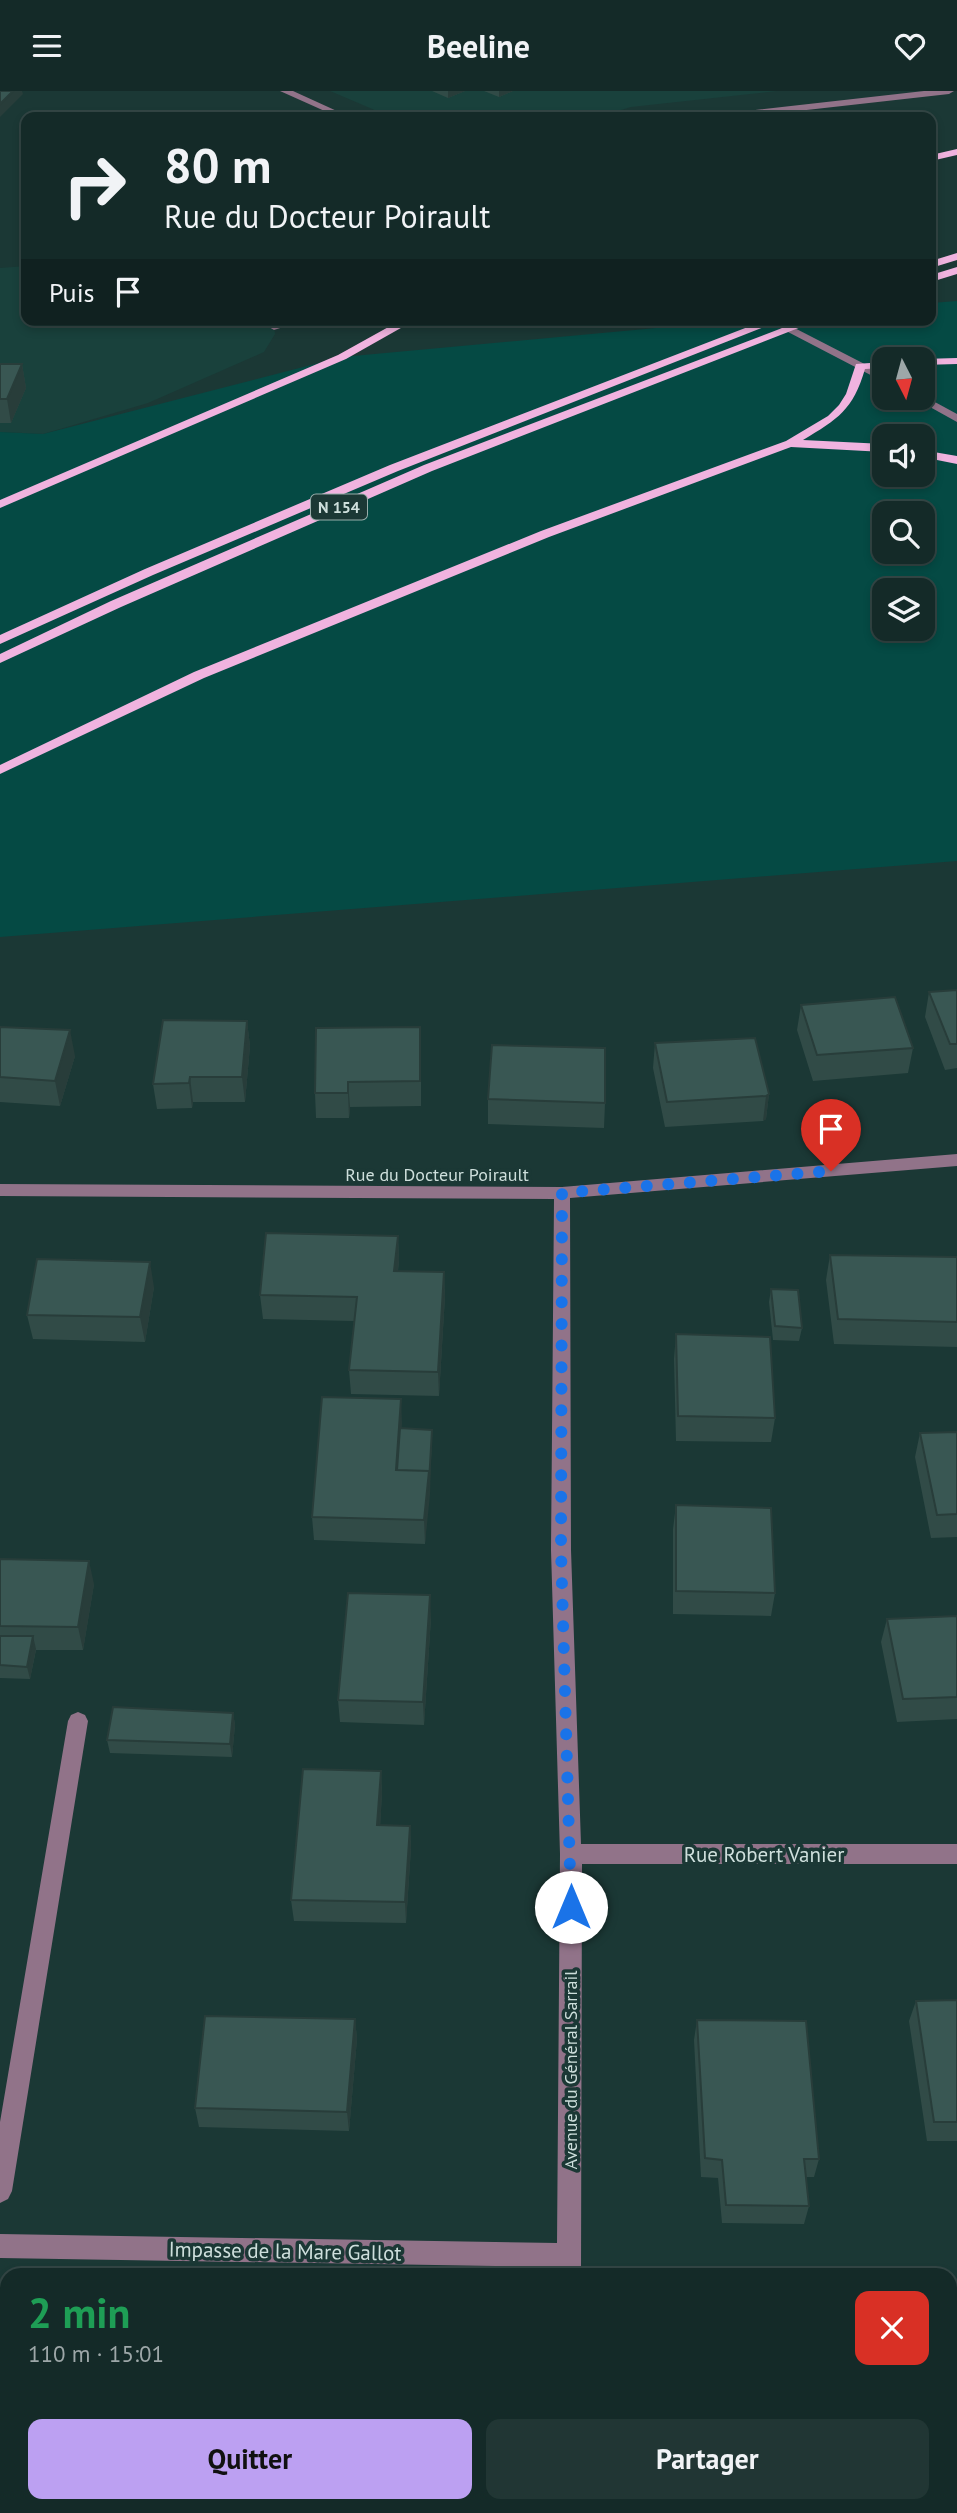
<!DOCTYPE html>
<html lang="fr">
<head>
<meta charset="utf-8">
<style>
	:root { --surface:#142a28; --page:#213634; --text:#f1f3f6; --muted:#9da7a8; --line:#334645; --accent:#bca0f2 }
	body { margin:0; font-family:"PT Sans",sans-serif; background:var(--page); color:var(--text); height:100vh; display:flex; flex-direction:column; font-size:26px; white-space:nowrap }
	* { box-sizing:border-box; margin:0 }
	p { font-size:23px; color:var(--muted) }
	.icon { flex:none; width:38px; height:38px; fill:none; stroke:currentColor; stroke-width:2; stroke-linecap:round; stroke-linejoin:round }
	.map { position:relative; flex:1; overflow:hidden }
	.details { position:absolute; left:0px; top:2177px; width:957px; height:245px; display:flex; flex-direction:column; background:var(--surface); border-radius:21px 21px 0 0; box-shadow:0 4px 10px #0003,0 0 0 2px var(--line) }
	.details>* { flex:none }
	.hud { position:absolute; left:21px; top:21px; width:915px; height:214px; border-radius:14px; box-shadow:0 4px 10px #0003,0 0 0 2px var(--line); background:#142a28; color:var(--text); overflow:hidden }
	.needle { width:46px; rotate:174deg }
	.buttons { position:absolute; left:872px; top:256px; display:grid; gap:14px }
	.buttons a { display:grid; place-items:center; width:63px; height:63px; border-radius:14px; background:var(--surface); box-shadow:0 4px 10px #0003,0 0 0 2px var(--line); font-size:35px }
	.pin { position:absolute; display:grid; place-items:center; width:60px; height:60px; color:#fff; margin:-72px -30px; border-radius:50% 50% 50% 0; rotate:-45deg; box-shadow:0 0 7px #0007 }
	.pin .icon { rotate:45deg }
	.me { position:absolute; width:77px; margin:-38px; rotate:0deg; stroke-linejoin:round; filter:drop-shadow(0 0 5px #0008) }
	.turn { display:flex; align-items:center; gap:24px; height:147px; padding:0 28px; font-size:32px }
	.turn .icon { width:91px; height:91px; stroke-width:2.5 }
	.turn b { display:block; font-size:49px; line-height:60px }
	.then { display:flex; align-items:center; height:66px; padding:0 28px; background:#0003; gap:14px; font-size:26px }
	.round { display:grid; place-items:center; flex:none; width:74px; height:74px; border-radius:14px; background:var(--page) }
	.overview { display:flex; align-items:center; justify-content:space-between; height:119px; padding:0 28px }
	h1 { font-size:42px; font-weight:800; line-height:52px; color:#1e9e55 }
	.primary-button { display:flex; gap:14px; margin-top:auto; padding:14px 28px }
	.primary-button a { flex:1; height:80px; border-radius:14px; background:var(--accent); color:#111; font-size:28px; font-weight:800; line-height:80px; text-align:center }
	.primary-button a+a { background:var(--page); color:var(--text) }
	header { display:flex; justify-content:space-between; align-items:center; height:91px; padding:0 28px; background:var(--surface); font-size:32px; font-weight:800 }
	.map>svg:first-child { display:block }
</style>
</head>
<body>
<header><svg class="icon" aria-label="menu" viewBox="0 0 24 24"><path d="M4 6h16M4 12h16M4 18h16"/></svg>Beeline<svg class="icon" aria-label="heart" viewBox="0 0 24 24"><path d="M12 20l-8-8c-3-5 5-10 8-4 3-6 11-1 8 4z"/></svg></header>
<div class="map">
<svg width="957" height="2422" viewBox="0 0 957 2422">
	<rect width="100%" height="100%" fill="#1b3835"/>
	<path fill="#19413c" d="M 330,0 L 777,0 L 631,16 L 597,26 L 391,26 Z
		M 26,175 L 26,229 L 273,229 L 275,243 L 264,261 L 148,312 L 43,343 L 0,341 L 0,177 Z"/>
	<path fill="#054a44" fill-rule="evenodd" d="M 957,210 L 957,770 L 0,846 L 0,341 L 43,343 L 342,266 L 742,229 L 931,229 L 931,212 ZM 884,268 L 922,268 L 922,306 L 884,306 ZM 884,345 L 922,345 L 922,383 L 884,383 ZM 884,422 L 922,422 L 922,460 L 884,460 ZM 884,499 L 922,499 L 922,537 L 884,537 Z"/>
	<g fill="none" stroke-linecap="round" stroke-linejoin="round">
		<path fill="#917389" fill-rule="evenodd" d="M 280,0 L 293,0 L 350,26 L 338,26 Z
			M 924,0 L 954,0 L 949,3 L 743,26 L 715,26 L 720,23 Z
			M 287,229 L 305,229 L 274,239 L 269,236 Z
			M 765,229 L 779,229 L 884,283 L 884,291 Z
			M 922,304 L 957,323 L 957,331 L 912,306 L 922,306 Z
			M 957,1063 L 957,1075 L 570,1107 L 571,1459 L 581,1753 L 957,1753 L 957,1773 L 582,1773 L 581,2184 L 557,2184 L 557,2176 L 0,2167 L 0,2143 L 557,2152 L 560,1763 L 551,1459 L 554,1108 L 0,1105 L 0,1093 L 562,1096 Z
			M 78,1621 L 85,1624 L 88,1630 L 12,2100 L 8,2108 L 0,2112 L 0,2031 L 68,1630 L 71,1624 Z
			M 555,2415 L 581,2415 L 581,2422 L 555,2422 Z"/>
		<path fill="#f0b3df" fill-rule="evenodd" d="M 957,58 L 957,64 L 931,70 L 931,64 Z
			M 957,162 L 957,169 L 931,177 L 931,170 Z
			M 957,176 L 957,183 L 931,191 L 931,184 Z
			M 401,229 L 415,229 L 346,268 L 0,417 L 0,409 L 338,264 Z
			M 766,229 L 782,229 L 398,380 L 153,484 L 0,553 L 0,544 L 145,478 L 390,374 Z
			M 803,229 L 819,229 L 432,380 L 121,516 L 0,572 L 0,563 L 111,510 L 424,374 Z
			M 957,267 L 957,273 L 922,274 L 922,268 Z
			M 884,271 L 884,277 L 865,278 C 853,319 838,328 803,349 L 884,353 L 884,361 L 791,356 L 549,446 L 204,587 L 0,683 L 0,674 L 194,581 L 541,440 L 786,350 L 828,325 L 839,314 L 846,303 L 856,273 Z
			M 922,359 L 957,365 L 957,373 L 922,366 Z"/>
	</g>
	<path fill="#314b47" d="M 432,0 L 465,0 L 448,7 Z
		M 484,0 L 513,0 L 499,6 Z
		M 0,273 L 22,273 L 26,297 L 11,332 L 0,332 Z
		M 957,899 L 957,977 L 945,979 L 925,926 L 929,901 Z
		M 801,914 L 913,957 L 908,982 L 813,990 L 797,939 Z
		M 247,930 L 250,955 L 245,1011 L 193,1011 L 192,1017 L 157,1018 L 153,993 Z
		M 0,936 L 75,965 L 60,1015 L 0,1011 Z
		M 655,952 L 769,1003 L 766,1028 L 763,1030 L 665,1036 L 653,977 Z
		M 421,962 L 421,1015 L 350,1016 L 349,1027 L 316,1027 L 315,1002 Z
		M 488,1008 L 605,1012 L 604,1037 L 488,1033 Z
		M 398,1145 L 399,1169 L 398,1180 L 444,1181 L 445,1205 L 439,1305 L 351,1303 L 349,1279 L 354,1230 L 263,1228 L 260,1204 Z
		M 830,1164 L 957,1166 L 957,1256 L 834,1253 L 826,1189 Z
		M 154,1196 L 145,1251 L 33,1248 L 27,1224 Z
		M 771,1198 L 802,1237 L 799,1250 L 773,1249 L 769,1211 Z
		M 676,1243 L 775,1327 L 771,1351 L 676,1350 L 674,1268 Z
		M 401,1308 L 401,1337 L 432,1353 L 425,1453 L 314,1449 L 312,1426 Z
		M 957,1341 L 957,1446 L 931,1447 L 915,1366 L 920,1342 Z
		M 676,1414 L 775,1502 L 771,1525 L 673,1523 L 673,1438 Z
		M 0,1468 L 94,1493 L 83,1559 L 36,1559 L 30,1588 L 0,1587 Z
		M 957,1525 L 957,1628 L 897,1631 L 881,1551 L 887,1528 Z
		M 431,1527 L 424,1634 L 340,1631 L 338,1609 Z
		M 233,1622 L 235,1634 L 232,1666 L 110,1662 L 107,1649 Z
		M 381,1680 L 382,1702 L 380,1735 L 410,1735 L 411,1757 L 406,1832 L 294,1830 L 291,1809 Z
		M 957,1909 L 957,2050 L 927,2050 L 909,1930 L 916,1910 Z
		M 355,1928 L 357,1948 L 349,2040 L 199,2036 L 195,2017 Z
		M 697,1929 L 819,2068 L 814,2086 L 806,2086 L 809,2115 L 804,2133 L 722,2132 L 718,2087 L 701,2086 L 694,1949 Z
		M 155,2415 L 377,2415 L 377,2422 L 158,2422 Z
		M 740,2415 L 794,2415 L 794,2422 L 740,2422 Z"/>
	<path fill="#283d3a" d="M 13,0 L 22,0 L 23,3 L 0,26 L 0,13 Z
		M 448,0 L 465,0 L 448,7 Z
		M 499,0 L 513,0 L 499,6 Z
		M 22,273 L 26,297 L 11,332 L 7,308 Z
		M 247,930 L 250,955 L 245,1011 L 242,986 Z
		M 70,939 L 75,965 L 60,1015 L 55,990 Z
		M 190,986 L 193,1011 L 192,1017 L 189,992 Z
		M 348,991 L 350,1016 L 349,1027 L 348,1002 Z
		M 769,1003 L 766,1028 L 763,1030 L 766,1005 Z
		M 398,1145 L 399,1169 L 395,1204 L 394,1180 Z
		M 150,1171 L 154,1196 L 145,1251 L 140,1226 Z
		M 444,1181 L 445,1205 L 439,1305 L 438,1281 Z
		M 401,1308 L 402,1333 L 398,1390 L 396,1379 Z
		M 432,1339 L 430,1404 L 425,1453 L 424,1429 Z
		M 89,1470 L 94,1493 L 83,1559 L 78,1536 Z
		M 430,1504 L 431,1527 L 424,1634 L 423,1611 Z
		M 33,1545 L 36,1558 L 30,1588 L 27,1576 Z
		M 233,1622 L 235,1634 L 232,1666 L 230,1653 Z
		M 381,1680 L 382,1702 L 379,1756 L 377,1734 Z
		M 410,1735 L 411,1757 L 406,1832 L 405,1811 Z
		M 355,1928 L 357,1948 L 349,2040 L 347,2021 Z"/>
	<path fill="#395753" stroke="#283d3a" stroke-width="2" d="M 0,0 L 13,0 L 0,13 Z
		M 0,273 L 22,273 L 7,308 L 0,308 Z
		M 957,899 L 957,953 L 950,953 L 929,901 Z
		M 895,906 L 913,957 L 817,964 L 801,914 Z
		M 163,929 L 247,930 L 242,986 L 190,986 L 189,992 L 153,993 Z
		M 0,936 L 70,939 L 55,990 L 0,986 Z
		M 420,936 L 420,990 L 348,991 L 348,1002 L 315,1002 L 316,937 Z
		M 755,947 L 769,1003 L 766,1005 L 667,1011 L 655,952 Z
		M 492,954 L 605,957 L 605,1012 L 488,1008 Z
		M 266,1142 L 398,1145 L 394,1180 L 444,1181 L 438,1281 L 349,1279 L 357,1206 L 260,1204 Z
		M 830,1164 L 957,1166 L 957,1231 L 838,1228 Z
		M 37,1168 L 150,1171 L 140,1226 L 27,1224 Z
		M 771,1198 L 798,1199 L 802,1237 L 775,1235 Z
		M 676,1243 L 770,1246 L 775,1327 L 678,1325 Z
		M 322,1306 L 401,1308 L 396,1379 L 429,1380 L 424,1429 L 312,1426 Z
		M 400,1337 L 432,1339 L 429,1391 L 429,1380 L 397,1379 Z
		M 957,1341 L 957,1423 L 937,1424 L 920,1342 Z
		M 676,1414 L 771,1417 L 775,1502 L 676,1500 Z
		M 0,1468 L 89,1470 L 78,1536 L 0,1535 Z
		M 348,1502 L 430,1504 L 423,1611 L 338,1609 Z
		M 957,1525 L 957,1606 L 903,1608 L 887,1528 Z
		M 0,1545 L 33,1545 L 27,1576 L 0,1574 Z
		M 113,1616 L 233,1622 L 230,1653 L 107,1649 Z
		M 303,1678 L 381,1680 L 377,1734 L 410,1735 L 405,1811 L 291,1809 Z
		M 957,1909 L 957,2031 L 934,2031 L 916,1910 Z
		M 205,1925 L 355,1928 L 347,2021 L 195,2017 Z
		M 697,1929 L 806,1930 L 819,2068 L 804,2068 L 809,2115 L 726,2114 L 722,2069 L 705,2067 Z
		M 223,2415 L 374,2415 L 374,2422 Z
		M 743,2415 L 794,2415 L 794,2422 L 743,2422 Z"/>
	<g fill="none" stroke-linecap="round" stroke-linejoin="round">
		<path stroke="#1a73e8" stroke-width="12" stroke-dasharray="0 21.6" d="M 571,1816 L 561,1459 L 562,1102 L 831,1080"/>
	</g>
	<g text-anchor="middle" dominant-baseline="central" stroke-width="7" stroke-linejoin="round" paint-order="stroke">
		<rect fill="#1b3835" stroke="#98adaa" stroke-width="2" x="311" y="403.5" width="56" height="25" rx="5"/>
		<g font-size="16" font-weight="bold" fill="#cedfdc">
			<text x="339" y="416">N 154</text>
		</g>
		<g font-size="18" fill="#cedfdc" stroke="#1b3835">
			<text x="437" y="1083">Rue du Docteur Poirault</text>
			<text transform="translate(570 1979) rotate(-90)">Avenue du Général Sarrail</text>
		</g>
		<g font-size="21" fill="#cedfdc" stroke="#1b3835">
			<text x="764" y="1763">Rue Robert Vanier</text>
			<text transform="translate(285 2160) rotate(1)">Impasse de la Mare Gallot</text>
		</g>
	</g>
</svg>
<div class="buttons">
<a><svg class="needle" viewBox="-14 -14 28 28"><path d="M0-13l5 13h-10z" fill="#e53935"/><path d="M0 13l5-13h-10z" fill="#9da7a8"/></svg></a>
<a><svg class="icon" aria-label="sound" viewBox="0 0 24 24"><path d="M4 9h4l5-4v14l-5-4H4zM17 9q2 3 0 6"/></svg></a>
<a><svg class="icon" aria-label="search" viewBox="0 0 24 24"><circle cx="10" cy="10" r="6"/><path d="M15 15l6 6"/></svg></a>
<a><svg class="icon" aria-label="layers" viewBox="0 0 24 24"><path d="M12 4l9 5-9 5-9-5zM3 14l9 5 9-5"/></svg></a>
</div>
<div class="pin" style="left:831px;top:1080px;background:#d93025"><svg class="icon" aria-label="arrive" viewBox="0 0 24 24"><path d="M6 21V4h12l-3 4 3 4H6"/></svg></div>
<svg class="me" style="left:571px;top:1816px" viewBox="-20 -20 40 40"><circle r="19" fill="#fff"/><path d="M0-13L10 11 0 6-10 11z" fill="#1a73e8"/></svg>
<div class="hud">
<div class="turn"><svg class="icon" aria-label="right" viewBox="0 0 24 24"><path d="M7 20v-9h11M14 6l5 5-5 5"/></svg><div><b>80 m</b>Rue du Docteur Poirault</div></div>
<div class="then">Puis<svg class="icon" aria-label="arrive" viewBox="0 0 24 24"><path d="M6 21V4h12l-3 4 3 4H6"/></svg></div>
</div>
<section class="details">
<div class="overview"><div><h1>2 min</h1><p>110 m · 15:01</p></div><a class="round" style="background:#d93025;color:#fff"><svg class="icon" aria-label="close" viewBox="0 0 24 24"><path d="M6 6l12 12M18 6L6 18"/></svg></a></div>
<div class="primary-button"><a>Quitter</a><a>Partager</a></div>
</section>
</div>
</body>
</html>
